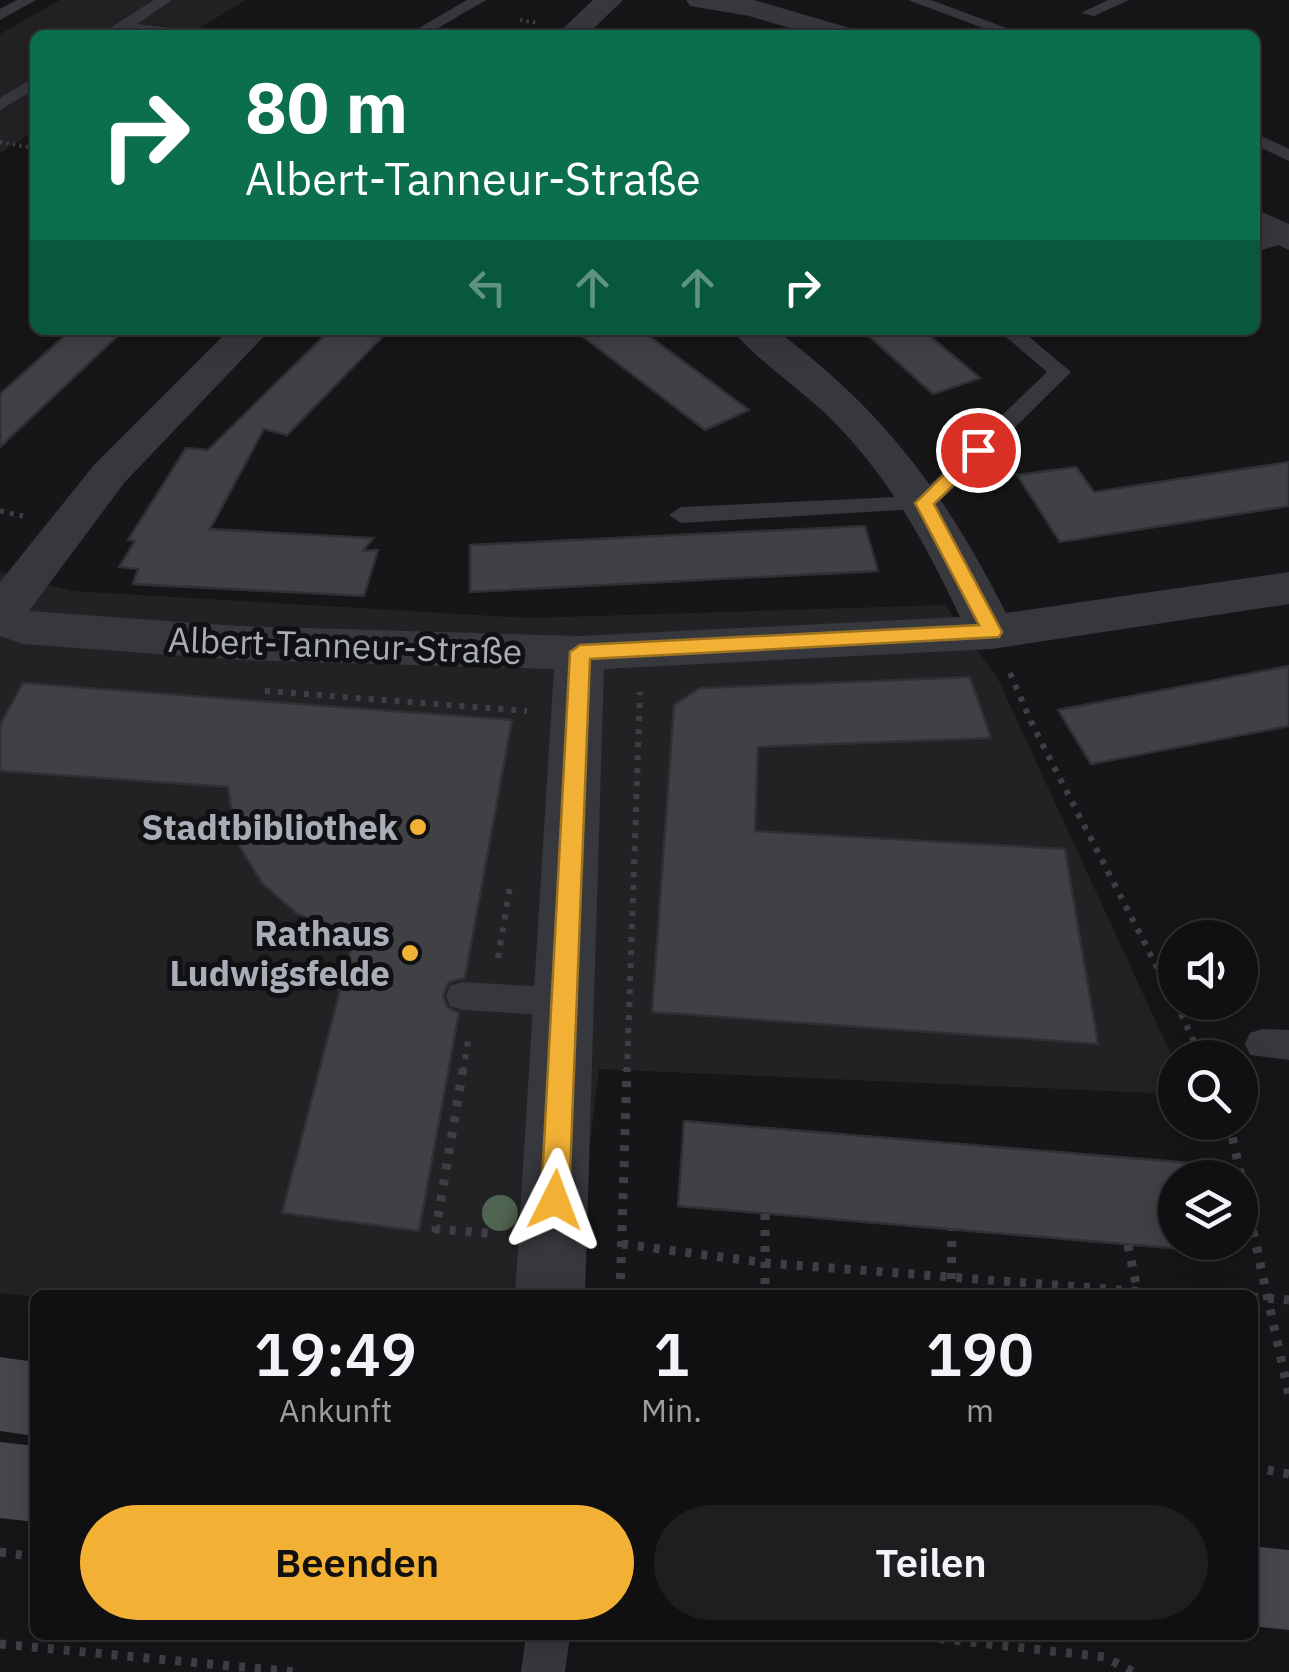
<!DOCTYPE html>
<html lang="de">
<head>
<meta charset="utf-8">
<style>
	:root { --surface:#101012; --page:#1e1e20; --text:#f1f3f6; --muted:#9c9d9f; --line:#303032; --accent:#f2b134 }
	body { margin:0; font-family:"IBM Plex Sans",sans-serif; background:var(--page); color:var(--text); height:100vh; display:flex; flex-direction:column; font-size:38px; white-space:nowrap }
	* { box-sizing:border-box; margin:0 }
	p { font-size:32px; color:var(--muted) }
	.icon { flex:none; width:55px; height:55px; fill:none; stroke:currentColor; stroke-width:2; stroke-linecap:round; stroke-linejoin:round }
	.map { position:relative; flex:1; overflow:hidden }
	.panel { position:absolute; left:30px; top:1290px; width:1228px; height:350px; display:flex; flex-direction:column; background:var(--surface); border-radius:15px; box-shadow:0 5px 25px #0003,0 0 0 2px var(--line) }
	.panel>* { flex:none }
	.top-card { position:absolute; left:30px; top:30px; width:1230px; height:305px; border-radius:15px; box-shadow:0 5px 25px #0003,0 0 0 2px var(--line); background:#0b6e4f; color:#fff; overflow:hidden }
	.tools { position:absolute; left:1158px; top:920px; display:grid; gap:20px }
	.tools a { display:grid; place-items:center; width:100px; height:100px; border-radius:50%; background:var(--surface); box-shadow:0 5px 25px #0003,0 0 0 2px var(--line); font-size:50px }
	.pin { position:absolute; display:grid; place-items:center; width:85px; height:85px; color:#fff; margin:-42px; border:5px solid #fff; border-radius:50%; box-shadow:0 2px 10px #0007 }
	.me { position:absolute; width:110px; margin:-55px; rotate:3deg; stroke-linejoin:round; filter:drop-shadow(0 0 8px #0008) }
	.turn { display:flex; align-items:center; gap:35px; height:210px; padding:0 50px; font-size:45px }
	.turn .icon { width:130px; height:130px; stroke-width:2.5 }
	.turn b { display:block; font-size:70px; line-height:85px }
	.lanes { display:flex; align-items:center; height:95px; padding:0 50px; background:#0003; justify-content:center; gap:50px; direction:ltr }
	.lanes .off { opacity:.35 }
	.eta { display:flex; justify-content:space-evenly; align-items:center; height:170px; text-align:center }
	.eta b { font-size:60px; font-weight:600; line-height:70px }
	.cta { display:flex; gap:20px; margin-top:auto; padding:20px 50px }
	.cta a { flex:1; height:115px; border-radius:60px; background:var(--accent); color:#111; font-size:40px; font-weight:600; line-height:115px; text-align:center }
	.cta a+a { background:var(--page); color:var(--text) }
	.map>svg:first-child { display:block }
</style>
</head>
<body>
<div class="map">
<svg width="1289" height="1672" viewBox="0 0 1289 1672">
	<rect width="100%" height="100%" fill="#161618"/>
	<path fill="#222225" d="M 60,0 L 245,0 L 189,35 L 35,35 L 35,131 L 0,153 L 0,34 Z
		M 0,572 L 72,591 L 529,618 L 945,605 L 998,679 L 1175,1063 L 1175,1094 L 599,1069 L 572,1295 L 35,1297 L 0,1293 Z"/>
	<path fill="#404145" stroke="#303034" stroke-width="2.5" d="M 71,330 L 123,331 L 0,447 L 0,394 Z
		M 330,330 L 389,330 L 287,435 L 264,429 L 210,529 L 373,538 L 363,551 L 378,550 L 364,596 L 133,584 L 138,569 L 119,567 L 135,541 L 128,540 L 186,448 L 208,450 Z
		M 574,330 L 641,330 L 749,410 L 705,430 Z
		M 862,330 L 923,330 L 980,378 L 933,394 Z
		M 1289,462 L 1289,506 L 1060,542 L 1017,475 L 1076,467 L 1094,492 Z
		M 865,526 L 878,571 L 470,592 L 470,545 Z
		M 1289,666 L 1289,726 L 1091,764 L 1058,710 Z
		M 970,677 L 991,738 L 758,747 L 755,831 L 1065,849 L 1098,1044 L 652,1012 L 674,705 L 700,688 Z
		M 23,683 L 512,720 L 465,978 L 449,982 L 443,995 L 447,1007 L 459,1013 L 419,1231 L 282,1213 L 353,940 L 296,913 L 262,883 L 236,841 L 228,787 L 0,771 L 0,725 Z
		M 684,1121 L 1202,1164 L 1205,1178 L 1175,1178 L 1175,1242 L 1216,1242 L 1218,1252 L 678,1206 Z"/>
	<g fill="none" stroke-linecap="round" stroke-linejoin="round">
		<path stroke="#3d3f44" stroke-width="4" stroke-dasharray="2.5 4" stroke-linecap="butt" d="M 520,20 L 539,23
			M 0,142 L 35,148"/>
		<path stroke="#3d3f44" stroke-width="5" stroke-dasharray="4 6" stroke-linecap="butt" d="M 0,511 L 23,516"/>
		<path stroke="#3d3f44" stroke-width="6" stroke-dasharray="5 8" stroke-linecap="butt" d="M 1010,673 L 1033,726 L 1175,1002
			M 265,691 L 527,711
			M 498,958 L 511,881
			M 1175,1002 L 1202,1058
			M 463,1072 L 469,1035
			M 627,1072 L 640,692"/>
		<path stroke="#3d3f44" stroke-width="9" stroke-dasharray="6 10" stroke-linecap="butt" d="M 463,1069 L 436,1229 L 497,1234
			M 1229,1122 L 1289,1395
			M 765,1214 L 765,1295
			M 622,1244 L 767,1263 L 1185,1295
			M 1128,1245 L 1138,1294
			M 620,1295 L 627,1069
			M 951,1295 L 952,1230
			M 1252,1297 L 1289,1300
			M 1252,1467 L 1289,1474
			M 0,1552 L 35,1557
			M 907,1635 L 1105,1657 L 1133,1672
			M 0,1644 L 295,1672"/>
		<path fill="#37383d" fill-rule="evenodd" d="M 17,0 L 36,0 L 0,20 L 0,9 Z
			M 154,0 L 172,0 L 137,24 L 186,30 L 194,35 L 110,34 L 110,28 Z
			M 467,0 L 486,0 L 426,35 L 407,35 Z
			M 908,0 L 931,0 L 1025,35 L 1002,35 Z
			M 1108,0 L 1129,0 L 1094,16 L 1081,13 Z
			M 35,77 L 35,89 L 0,110 L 0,98 Z
			M 1255,133 L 1289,149 L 1289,161 L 1255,145 Z
			M 1289,230 L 1289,242 L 1255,252 L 1255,240 Z
			M 998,330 L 1021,330 L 1071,372 L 933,508 L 681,523 L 669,515 L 681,507 L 918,496 L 1047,372 Z
			M 462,982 L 565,988 L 577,992 L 581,1002 L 577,1012 L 565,1016 L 462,1010 L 450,1006 L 446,996 L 450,986 Z
			M 1262,1029 L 1289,1030 L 1289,1060 L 1250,1055 L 1245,1044 L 1250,1033 Z
			M 526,1635 L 570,1635 L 565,1672 L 521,1672 Z"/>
		<path fill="#37383d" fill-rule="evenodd" d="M 593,0 L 623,0 L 587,35 L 556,35 Z
			M 686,0 L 754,0 L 853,29 L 857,35 L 813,35 L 749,16 L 690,6 Z
			M 1255,209 L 1289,224 L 1289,250 L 1255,234 Z
			M 229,330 L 270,330 L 124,483 L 29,611 L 238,626 L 580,636 L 960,617 C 925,542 889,477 830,418 C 804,392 751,356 733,330 L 776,330 C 885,412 945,493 1006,613 L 1289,572 L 1289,604 L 992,649 L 604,669 L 585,1295 L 515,1295 L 554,669 L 238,660 L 23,644 L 0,636 L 0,582 L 94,465 Z"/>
		<path fill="#45474d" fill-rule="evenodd" d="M 0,1357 L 35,1362 L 35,1436 L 0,1431 Z
			M 0,1442 L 35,1446 L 35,1522 L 0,1518 Z
			M 1252,1546 L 1289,1550 L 1289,1630 L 1252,1626 Z"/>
	</g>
	<circle fill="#506452" cx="500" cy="1213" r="18"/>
	<path fill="#f2b134" stroke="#9d7322" stroke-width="2.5" d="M 978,445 L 985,447 L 985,454 L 934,504 L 1002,632 L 999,637 L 590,659 L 569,1200 L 565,1210 L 555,1214 L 545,1210 L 541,1200 L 570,652 L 580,645 L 979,625 L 915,503 L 972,447 Z"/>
	<g fill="#f2b134" stroke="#111113" stroke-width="4">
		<circle cx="418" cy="827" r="10"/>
		<circle cx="410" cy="953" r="10"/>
	</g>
	<g text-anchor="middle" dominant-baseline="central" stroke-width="10" stroke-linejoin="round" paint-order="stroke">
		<g font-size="35" fill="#a8adb8" stroke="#111113">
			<text transform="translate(345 645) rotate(2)">Albert-Tanneur-Straße</text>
		</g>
		<g font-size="35" font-weight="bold" fill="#a8adb8" stroke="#111113" text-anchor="end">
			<text x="398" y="827">Stadtbibliothek</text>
			<text x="390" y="933">Rathaus<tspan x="390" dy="40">Ludwigsfelde</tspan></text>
		</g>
	</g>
</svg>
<div class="tools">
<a><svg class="icon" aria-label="sound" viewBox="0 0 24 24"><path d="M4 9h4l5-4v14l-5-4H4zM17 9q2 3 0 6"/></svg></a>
<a><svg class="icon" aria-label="search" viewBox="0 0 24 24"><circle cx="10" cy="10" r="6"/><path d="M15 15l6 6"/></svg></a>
<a><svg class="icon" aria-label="layers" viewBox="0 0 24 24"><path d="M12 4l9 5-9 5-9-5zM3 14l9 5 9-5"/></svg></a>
</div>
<div class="pin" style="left:978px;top:450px;background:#d93025"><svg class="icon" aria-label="arrive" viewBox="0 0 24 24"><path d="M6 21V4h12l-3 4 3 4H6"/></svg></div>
<svg class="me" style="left:555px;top:1200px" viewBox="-20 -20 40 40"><path d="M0-17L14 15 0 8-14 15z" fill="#f2b134" stroke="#fff" stroke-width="4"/></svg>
<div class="top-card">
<div class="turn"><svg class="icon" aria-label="right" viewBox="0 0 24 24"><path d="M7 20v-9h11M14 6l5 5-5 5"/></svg><div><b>80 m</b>Albert-Tanneur-Straße</div></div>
<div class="lanes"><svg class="icon off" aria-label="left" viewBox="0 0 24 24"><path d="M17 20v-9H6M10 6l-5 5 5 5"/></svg><svg class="icon off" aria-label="ahead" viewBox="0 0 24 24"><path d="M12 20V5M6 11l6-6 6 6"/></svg><svg class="icon off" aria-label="ahead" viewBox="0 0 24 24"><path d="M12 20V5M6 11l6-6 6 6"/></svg><svg class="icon" aria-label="right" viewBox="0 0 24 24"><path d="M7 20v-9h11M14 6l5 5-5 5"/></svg></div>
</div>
<section class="panel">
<div class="eta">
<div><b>19:49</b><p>Ankunft</p></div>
<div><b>1</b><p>Min.</p></div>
<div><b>190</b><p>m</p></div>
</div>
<div class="cta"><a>Beenden</a><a>Teilen</a></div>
</section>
</div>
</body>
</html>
